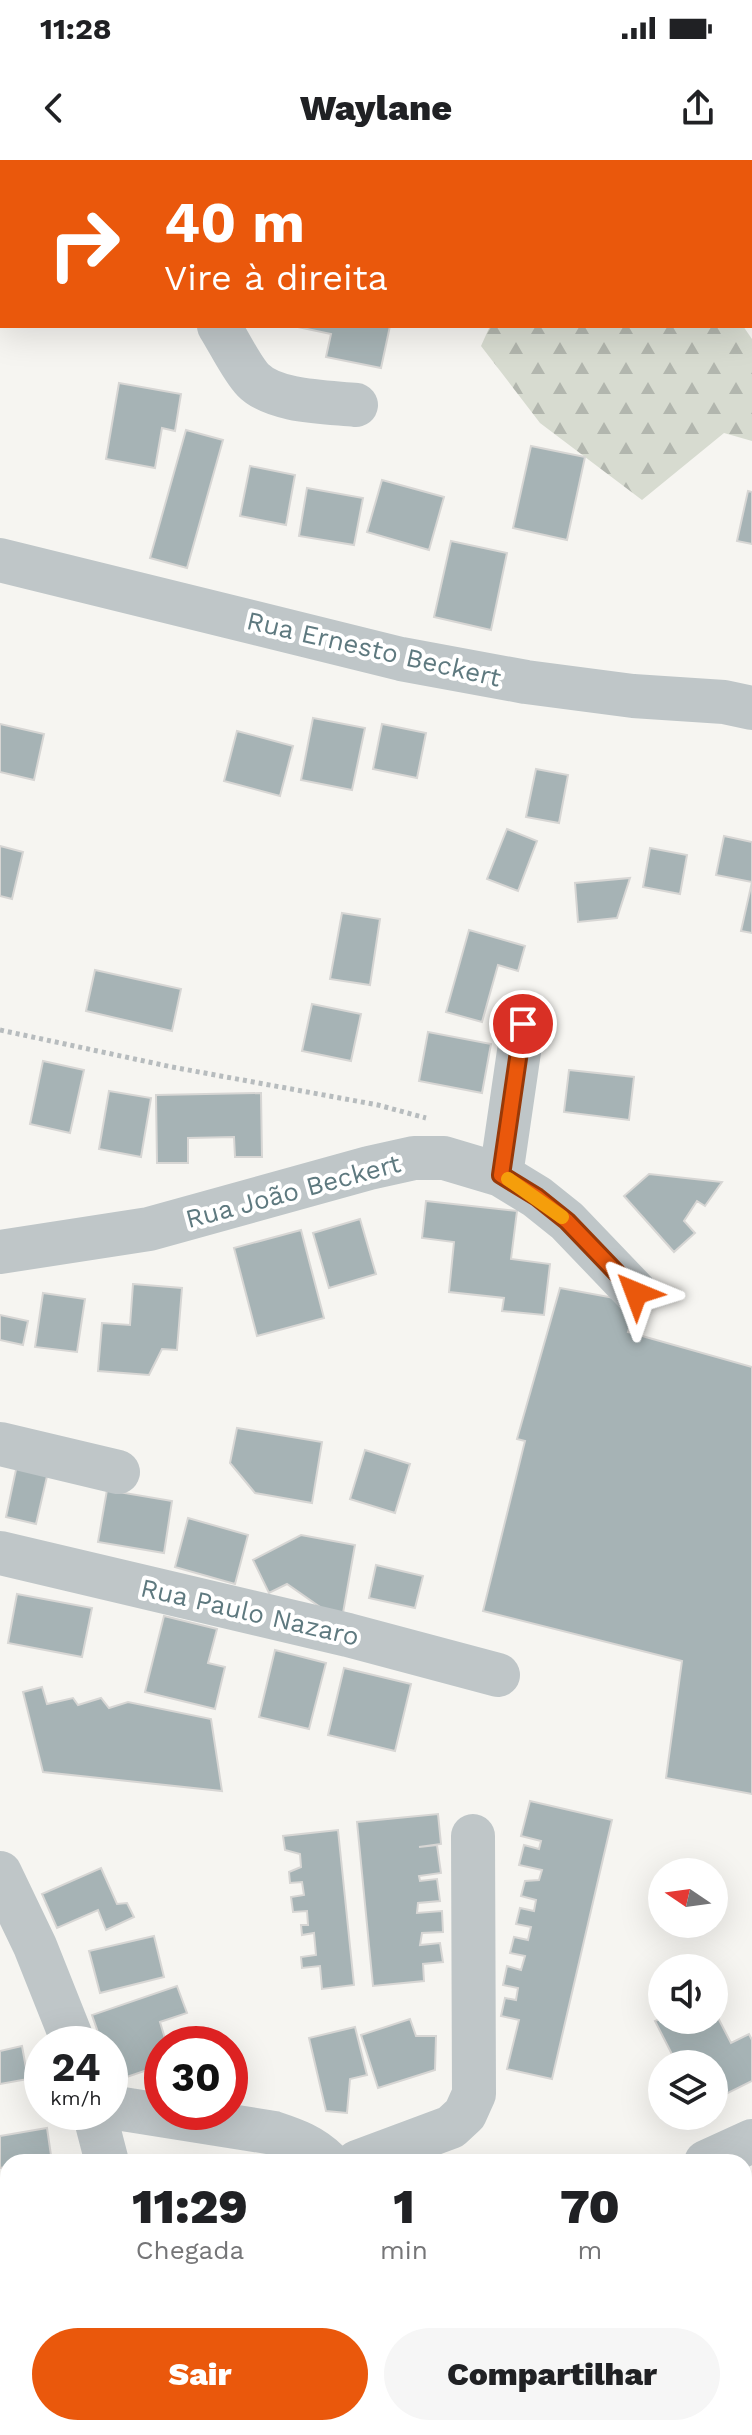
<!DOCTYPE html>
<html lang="pt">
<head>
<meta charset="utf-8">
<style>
	:root { --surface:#fff; --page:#f6f6f6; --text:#202124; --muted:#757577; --accent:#ea580c }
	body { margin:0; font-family:"Work Sans",sans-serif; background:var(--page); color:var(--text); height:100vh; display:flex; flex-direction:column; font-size:30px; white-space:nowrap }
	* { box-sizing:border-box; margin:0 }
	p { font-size:26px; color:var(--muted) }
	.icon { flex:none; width:44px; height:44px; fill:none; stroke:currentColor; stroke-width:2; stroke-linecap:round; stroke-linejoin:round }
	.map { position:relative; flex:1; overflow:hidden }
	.details { position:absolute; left:0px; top:1994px; width:752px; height:282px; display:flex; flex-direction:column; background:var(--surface); border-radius:24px 24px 0 0; box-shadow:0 8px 32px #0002 }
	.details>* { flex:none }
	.banner { position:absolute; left:0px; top:0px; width:752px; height:168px; box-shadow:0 8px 32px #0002; background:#ea580c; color:#fff; overflow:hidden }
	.needle { width:52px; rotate:283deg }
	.fabs { position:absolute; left:648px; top:1698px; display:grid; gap:16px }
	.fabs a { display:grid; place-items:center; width:80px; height:80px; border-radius:50%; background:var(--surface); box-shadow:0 8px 32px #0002; font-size:40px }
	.speed { position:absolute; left:24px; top:1866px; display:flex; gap:16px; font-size:40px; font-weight:700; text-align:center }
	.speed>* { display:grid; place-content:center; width:104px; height:104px; border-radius:50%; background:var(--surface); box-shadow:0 8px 32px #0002; line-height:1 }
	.speed small { font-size:20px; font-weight:400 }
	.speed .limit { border:12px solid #d22; background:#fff; color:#111 }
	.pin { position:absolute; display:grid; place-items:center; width:68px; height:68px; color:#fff; margin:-34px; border:4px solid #fff; border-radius:50%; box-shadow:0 2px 8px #0007 }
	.me { position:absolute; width:88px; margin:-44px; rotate:316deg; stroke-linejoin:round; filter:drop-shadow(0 0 6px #0008) }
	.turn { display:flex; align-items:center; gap:28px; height:168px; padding:0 32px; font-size:36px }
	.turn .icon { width:104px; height:104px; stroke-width:2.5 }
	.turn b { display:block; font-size:56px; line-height:68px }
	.eta { display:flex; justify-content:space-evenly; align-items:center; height:136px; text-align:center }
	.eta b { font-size:48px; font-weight:800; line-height:56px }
	.action { display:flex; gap:16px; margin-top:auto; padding:16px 32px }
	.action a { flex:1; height:92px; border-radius:48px; background:var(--accent); color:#fff; font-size:32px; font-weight:800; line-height:92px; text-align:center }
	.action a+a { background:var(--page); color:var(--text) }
	.status { display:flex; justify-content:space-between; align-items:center; height:56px; padding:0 40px; background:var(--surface); direction:ltr }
	.status svg { height:22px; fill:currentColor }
	header { display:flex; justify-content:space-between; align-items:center; height:104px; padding:0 32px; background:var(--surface); font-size:36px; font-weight:800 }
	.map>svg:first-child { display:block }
</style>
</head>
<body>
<div class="status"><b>11:28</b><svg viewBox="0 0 49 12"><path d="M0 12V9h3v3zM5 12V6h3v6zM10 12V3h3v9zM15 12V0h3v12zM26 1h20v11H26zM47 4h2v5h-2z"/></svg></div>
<header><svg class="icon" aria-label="back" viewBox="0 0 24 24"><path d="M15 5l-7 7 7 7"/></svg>Waylane<svg class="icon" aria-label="share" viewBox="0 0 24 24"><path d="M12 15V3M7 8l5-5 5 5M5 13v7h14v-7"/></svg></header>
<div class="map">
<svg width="752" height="2275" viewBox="0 0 752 2275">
	<defs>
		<pattern id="forest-firs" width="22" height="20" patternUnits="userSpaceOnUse" patternTransform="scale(2)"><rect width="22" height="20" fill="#d7dbd0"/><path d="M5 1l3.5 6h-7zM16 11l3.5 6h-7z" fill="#b2b6ae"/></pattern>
	</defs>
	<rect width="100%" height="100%" fill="#f6f5f1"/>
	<path fill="url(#forest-firs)" d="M 490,166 L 743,166 L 752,179 L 752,281 L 724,273 L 642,340 L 540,263 L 481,186 Z"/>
	<path fill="#a6b3b5" stroke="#d7d6d4" stroke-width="2" d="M 293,166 L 390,166 L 381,208 L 326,197 L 331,174 Z
		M 119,223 L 181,234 L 175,271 L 162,268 L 155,308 L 106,299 Z
		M 186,270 L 223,280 L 187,408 L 150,398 Z
		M 531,286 L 585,297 L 567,380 L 513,368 Z
		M 250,306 L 295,315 L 286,365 L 240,356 Z
		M 382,320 L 444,337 L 429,390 L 367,372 Z
		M 307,328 L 363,338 L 354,385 L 299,376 Z
		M 748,331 L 752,332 L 752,384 L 737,381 Z
		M 451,381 L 507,393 L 491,470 L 434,457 Z
		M 313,558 L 365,568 L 352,630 L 301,620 Z
		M 0,564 L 44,574 L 34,620 L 0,612 Z
		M 382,564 L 426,573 L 417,618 L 373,609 Z
		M 237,571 L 293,586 L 280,636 L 224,621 Z
		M 536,609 L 568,615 L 559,663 L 526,657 Z
		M 507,669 L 537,681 L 518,731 L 487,719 Z
		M 724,676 L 752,682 L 752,773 L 741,771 L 752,722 L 716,715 Z
		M 0,686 L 23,692 L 12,739 L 0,736 Z
		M 650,688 L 687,695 L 680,734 L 643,727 Z
		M 630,718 L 617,758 L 578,762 L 575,723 Z
		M 342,753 L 380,759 L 370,825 L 330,819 Z
		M 469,770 L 525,786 L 518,811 L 498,805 L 482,862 L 446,852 Z
		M 95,810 L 181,829 L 172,871 L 86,851 Z
		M 312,844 L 361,854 L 351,901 L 302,891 Z
		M 428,872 L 491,884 L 482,933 L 419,921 Z
		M 43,901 L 84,910 L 70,973 L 30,964 Z
		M 569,910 L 634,917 L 629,960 L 564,952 Z
		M 109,931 L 151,938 L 141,997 L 99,989 Z
		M 261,933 L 262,997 L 235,997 L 234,977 L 188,978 L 188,1003 L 157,1003 L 156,935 Z
		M 649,1014 L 722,1022 L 705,1046 L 697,1041 L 684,1061 L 695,1073 L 674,1092 L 624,1036 Z
		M 426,1041 L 517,1051 L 511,1099 L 550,1104 L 544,1155 L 502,1151 L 504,1138 L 449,1132 L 454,1082 L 422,1078 Z
		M 360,1059 L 376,1114 L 329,1128 L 313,1073 Z
		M 301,1070 L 324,1158 L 257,1176 L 234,1088 Z
		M 133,1124 L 182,1128 L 177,1190 L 162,1189 L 149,1215 L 98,1211 L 102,1163 L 130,1165 Z
		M 560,1128 L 636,1142 L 628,1172 L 752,1207 L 752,1634 L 666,1618 L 682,1501 L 483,1451 L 525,1281 L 517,1279 Z
		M 43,1133 L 85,1139 L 77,1192 L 35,1187 Z
		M 0,1155 L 28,1161 L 23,1185 L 0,1180 Z
		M 237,1268 L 322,1282 L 312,1343 L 255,1333 L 230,1303 Z
		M 365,1290 L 410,1304 L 395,1353 L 350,1339 Z
		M 17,1305 L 48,1312 L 36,1364 L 6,1357 Z
		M 107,1330 L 172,1341 L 164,1393 L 98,1382 Z
		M 188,1358 L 248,1375 L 235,1424 L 175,1407 Z
		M 301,1375 L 355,1385 L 343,1453 L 323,1449 L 287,1424 L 269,1433 L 253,1400 Z
		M 376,1405 L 423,1416 L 415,1448 L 369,1438 Z
		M 17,1434 L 92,1448 L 82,1497 L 8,1483 Z
		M 164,1456 L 217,1469 L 208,1503 L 225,1507 L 215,1549 L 145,1532 Z
		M 275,1490 L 326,1503 L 309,1569 L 259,1557 Z
		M 344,1508 L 411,1524 L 395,1591 L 328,1575 Z
		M 42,1527 L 47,1544 L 73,1538 L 78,1545 L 101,1538 L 109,1548 L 128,1542 L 211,1559 L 222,1631 L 43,1612 L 23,1532 Z
		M 530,1641 L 612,1660 L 552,1919 L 507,1909 L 519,1860 L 501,1856 L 505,1838 L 516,1840 L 518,1828 L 503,1825 L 507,1806 L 521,1810 L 525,1796 L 510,1793 L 514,1777 L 528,1780 L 531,1767 L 516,1764 L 520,1748 L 534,1751 L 536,1740 L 521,1736 L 525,1721 L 539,1720 L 542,1710 L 519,1705 L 524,1685 L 539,1689 L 541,1681 L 521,1676 Z
		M 438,1654 L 441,1684 L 419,1687 L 437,1685 L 441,1713 L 419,1716 L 420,1721 L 437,1719 L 440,1741 L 418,1743 L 417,1753 L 442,1751 L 443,1772 L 422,1773 L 420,1785 L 440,1783 L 443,1802 L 423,1804 L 424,1821 L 373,1826 L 357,1662 Z
		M 338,1670 L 354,1825 L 322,1829 L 320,1806 L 302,1808 L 301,1797 L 316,1795 L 314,1773 L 302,1775 L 301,1765 L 308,1765 L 307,1751 L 293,1752 L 291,1737 L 304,1735 L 302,1722 L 290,1723 L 289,1712 L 301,1707 L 300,1694 L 285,1690 L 283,1676 Z
		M 101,1708 L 117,1744 L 127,1743 L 134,1757 L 106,1770 L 98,1750 L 57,1768 L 42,1734 Z
		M 154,1776 L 164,1817 L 100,1833 L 89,1791 Z
		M 177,1826 L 187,1853 L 160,1862 L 166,1882 L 208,1868 L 213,1884 L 162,1884 L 162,1917 L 160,1918 L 156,1907 L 115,1921 L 110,1907 L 110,1884 L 102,1884 L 92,1855 Z
		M 714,1850 L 731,1883 L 749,1874 L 752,1880 L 752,1921 L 714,1940 L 714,1904 L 677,1904 L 655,1861 L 662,1858 L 662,1860 L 714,1860 Z
		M 410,1859 L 416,1876 L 436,1876 L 435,1910 L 378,1928 L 361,1875 Z
		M 355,1867 L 367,1915 L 350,1919 L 347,1953 L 326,1951 L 309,1878 Z
		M 22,1886 L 28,1919 L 0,1924 L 0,1891 Z
		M 47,1968 L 52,2002 L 8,2002 L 8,2014 L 6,2014 L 5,2007 L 0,2008 L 0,1976 Z
		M 744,2061 L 752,2063 L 752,2086 L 744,2110 Z
		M 8,2113 L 8,2226 L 0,2228 L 0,2118 Z
		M 272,2268 L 332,2268 L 332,2275 L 273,2275 Z
		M 84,2270 L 84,2275 L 21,2275 L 21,2274 Z"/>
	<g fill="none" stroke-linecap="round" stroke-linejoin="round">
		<path stroke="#b7bcbe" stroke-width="5" stroke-dasharray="4 4" stroke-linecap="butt" d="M 0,870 L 172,907 L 378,945 L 426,958"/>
		<path stroke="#bfc6c8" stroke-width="44" d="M 108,0 L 109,2
			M 168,0 L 171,2
			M 646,0 L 653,2
			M 261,2 L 263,0
			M 750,29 L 752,30
			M 219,166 C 228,180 242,209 253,220 C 274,242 327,242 356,245
			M 0,400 L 401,499 L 526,522 L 633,536 L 724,542 L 752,548
			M 501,1015 L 523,864
			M 0,1092 L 149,1069 L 369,1008 L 414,998 L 444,998 L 501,1015 L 537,1037 L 567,1061 L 636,1133
			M 0,1284 L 118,1312
			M 0,1393 L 348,1475 L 498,1515
			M 0,1713 L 35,1786 L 74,1884
			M 110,1947 L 274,1973 C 295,1980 312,1986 328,2002
			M 94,1952 L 107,2002
			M 357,2002 L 451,1967 L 465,1954 L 474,1934 L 473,1676
			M 706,2002 L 752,1981
			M 406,2268 L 412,2275
			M 130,2275 L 132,2268"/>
	</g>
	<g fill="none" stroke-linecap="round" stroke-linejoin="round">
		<defs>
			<path id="route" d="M 523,864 L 501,1015 L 537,1037 L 567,1061 L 636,1133"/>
		</defs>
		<use href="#route" stroke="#983908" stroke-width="20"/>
		<use href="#route" stroke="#ea580c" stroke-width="14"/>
		<path stroke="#f59e0b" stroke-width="14" d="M 508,1019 L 562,1057"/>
	</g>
	<g text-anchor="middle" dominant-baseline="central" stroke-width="8" stroke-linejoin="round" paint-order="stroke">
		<g font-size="26" fill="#5e797f" stroke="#fff">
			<text transform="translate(374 489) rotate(13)">Rua Ernesto Beckert</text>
			<text transform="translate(293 1031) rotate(-15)">Rua João Beckert</text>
			<text transform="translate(250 1452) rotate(13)">Rua Paulo Nazaro</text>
		</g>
	</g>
</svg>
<div class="fabs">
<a><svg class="needle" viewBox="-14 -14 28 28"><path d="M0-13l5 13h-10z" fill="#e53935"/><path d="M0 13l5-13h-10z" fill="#757577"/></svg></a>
<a><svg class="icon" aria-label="sound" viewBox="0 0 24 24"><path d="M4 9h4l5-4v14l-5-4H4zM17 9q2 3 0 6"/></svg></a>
<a><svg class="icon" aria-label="layers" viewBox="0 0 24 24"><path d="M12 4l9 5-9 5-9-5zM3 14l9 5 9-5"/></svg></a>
</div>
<div class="speed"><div>24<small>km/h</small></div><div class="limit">30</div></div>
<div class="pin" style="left:523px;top:864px;background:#d93025"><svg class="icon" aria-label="arrive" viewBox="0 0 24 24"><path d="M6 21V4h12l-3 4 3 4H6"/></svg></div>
<svg class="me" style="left:636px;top:1133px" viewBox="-20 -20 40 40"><path d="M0-17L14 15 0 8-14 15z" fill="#ea580c" stroke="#fff" stroke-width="4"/></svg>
<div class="banner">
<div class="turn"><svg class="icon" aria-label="right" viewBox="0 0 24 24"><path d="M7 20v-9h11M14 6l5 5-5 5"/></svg><div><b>40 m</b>Vire à direita</div></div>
</div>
<section class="details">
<div class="eta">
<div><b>11:29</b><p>Chegada</p></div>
<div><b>1</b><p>min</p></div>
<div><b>70</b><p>m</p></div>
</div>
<div class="action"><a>Sair</a><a>Compartilhar</a></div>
</section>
</div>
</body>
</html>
